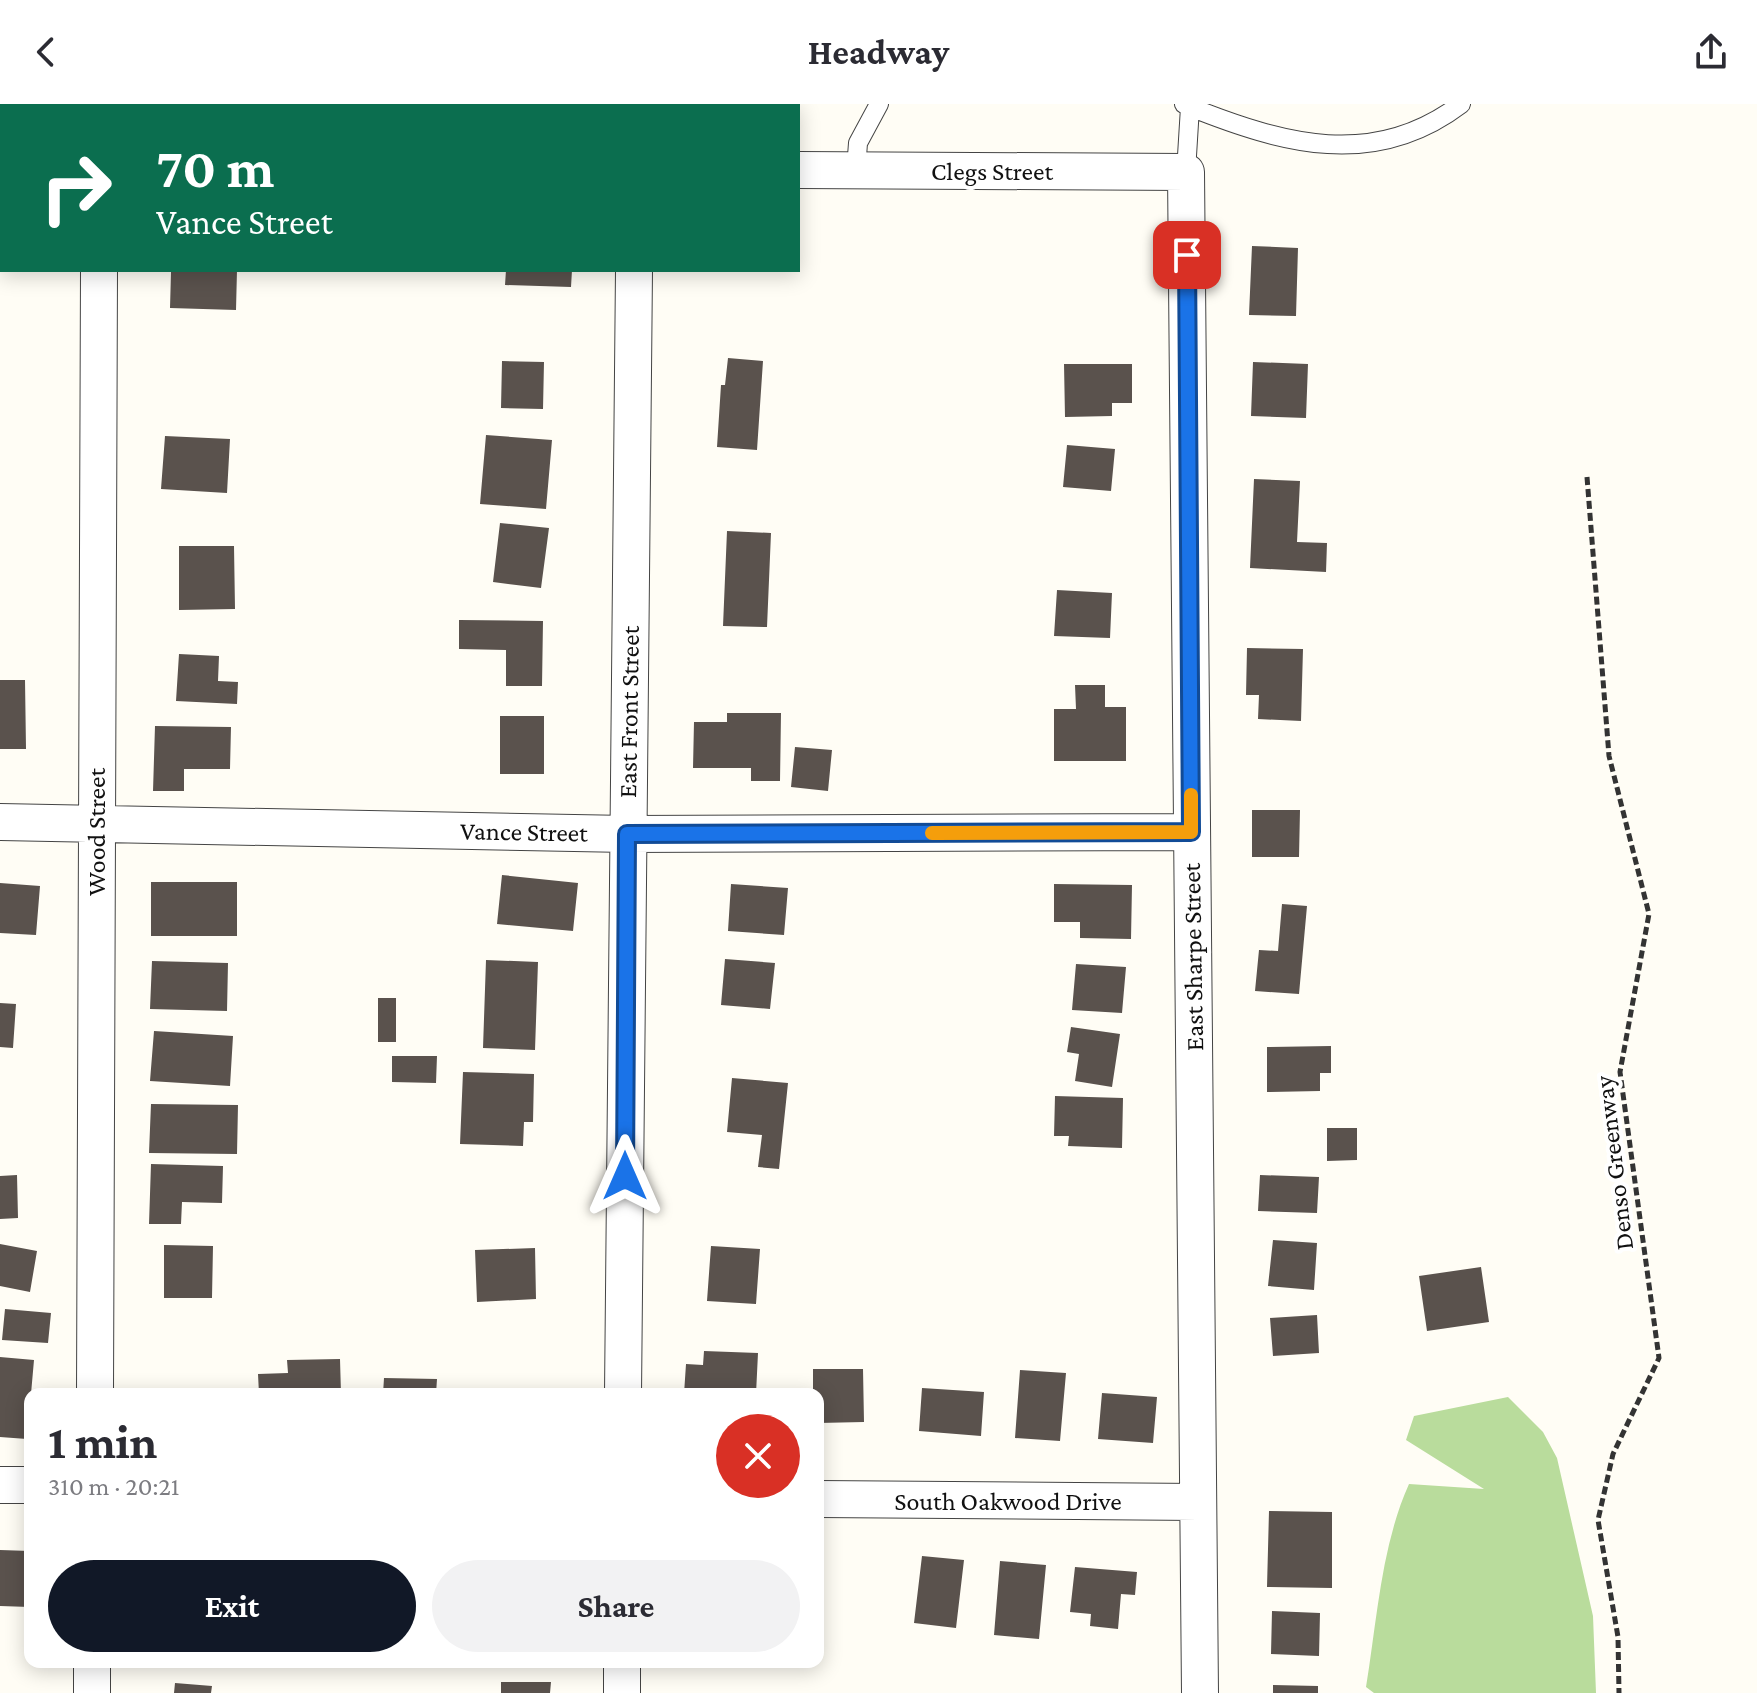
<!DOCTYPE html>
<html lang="en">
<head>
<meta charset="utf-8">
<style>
	:root { --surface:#fff; --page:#f2f2f3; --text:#2b2b33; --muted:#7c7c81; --accent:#111827 }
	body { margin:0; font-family:"Crimson Pro",serif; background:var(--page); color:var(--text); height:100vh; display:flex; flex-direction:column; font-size:30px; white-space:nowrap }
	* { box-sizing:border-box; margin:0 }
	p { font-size:26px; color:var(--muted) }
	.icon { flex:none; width:44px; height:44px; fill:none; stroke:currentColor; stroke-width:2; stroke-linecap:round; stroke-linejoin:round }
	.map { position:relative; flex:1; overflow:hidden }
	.sheet { position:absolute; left:24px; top:1284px; width:800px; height:280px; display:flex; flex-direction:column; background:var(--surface); border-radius:16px; box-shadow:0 4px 20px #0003 }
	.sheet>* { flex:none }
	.banner { position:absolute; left:0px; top:0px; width:800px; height:168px; box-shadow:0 4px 20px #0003; background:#0b6e4f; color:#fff; overflow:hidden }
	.pin { position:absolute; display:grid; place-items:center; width:68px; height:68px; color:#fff; margin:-34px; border-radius:16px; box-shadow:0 4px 12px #0006 }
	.me { position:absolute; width:88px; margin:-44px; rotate:0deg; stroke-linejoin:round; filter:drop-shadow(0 0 6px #0008) }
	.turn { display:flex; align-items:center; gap:28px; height:168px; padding:0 24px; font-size:36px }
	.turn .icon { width:104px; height:104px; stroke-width:2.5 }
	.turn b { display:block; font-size:56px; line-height:68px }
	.round { display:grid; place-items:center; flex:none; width:84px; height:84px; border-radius:42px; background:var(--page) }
	.overview { display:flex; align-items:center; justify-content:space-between; height:136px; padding:0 24px }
	h1 { font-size:48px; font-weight:700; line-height:60px }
	.button { display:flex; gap:16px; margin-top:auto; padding:16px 24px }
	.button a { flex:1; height:92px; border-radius:48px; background:var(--accent); color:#fff; font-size:32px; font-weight:700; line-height:92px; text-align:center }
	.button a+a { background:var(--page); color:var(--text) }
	header { display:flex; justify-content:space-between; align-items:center; height:104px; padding:0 24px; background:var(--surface); font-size:36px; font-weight:700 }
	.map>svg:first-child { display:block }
</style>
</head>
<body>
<header><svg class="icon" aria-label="back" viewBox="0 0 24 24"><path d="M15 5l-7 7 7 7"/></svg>Headway<svg class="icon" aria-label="share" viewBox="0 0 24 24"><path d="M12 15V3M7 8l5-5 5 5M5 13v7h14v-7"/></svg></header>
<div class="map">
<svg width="1757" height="1589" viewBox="0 0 1757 1589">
	<rect width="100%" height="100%" fill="#fffdf5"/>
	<path fill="#b9dc9c" d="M 1508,1293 L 1543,1328 L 1557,1354 L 1593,1512 L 1596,1589 L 1374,1589 L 1366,1583 C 1377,1517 1381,1442 1409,1380 L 1484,1385 L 1406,1336 L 1414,1312 Z"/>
	<path fill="#5a524d" d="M 1252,142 L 1298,144 L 1296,212 L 1249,211 Z
		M 237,166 L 236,206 L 170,204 L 171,168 Z
		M 506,166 L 572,166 L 571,183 L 505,181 Z
		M 728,254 L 763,257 L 757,346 L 717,343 L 721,281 L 725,281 Z
		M 502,257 L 544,258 L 543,305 L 501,304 Z
		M 1253,258 L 1308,260 L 1306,314 L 1251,312 Z
		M 1064,260 L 1132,260 L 1132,299 L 1112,299 L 1112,312 L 1065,313 Z
		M 486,331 L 552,336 L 546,405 L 480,400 Z
		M 165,332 L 230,335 L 227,389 L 161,385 Z
		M 1067,341 L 1115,345 L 1111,387 L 1063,383 Z
		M 1254,375 L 1300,377 L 1297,438 L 1327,439 L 1326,468 L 1250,464 Z
		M 500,419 L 549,424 L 541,484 L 493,478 Z
		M 727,427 L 771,429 L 767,523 L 723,522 Z
		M 179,442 L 234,442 L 235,505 L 179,506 Z
		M 1057,486 L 1112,489 L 1110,534 L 1054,532 Z
		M 459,516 L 543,517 L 542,582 L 506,582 L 506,546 L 459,545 Z
		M 1247,544 L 1303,545 L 1301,617 L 1258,615 L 1259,591 L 1246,591 Z
		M 179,550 L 219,552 L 218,577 L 238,578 L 237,600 L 176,597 Z
		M 0,576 L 25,576 L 26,645 L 0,645 Z
		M 1075,581 L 1105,581 L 1105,603 L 1126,603 L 1126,657 L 1054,657 L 1054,605 L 1076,605 Z
		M 727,609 L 781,609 L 780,677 L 751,677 L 751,664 L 693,664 L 694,618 L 727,618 Z
		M 500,612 L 544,612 L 544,670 L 500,670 Z
		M 155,622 L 231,623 L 230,665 L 184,665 L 184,687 L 153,687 Z
		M 795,643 L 832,646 L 828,687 L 791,683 Z
		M 1252,706 L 1300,706 L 1299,753 L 1252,753 Z
		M 502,771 L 578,779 L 573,827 L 497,820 Z
		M 151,778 L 237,778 L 237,832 L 151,832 Z
		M 0,779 L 40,782 L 36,831 L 0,829 Z
		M 731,780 L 788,784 L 784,831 L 728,827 Z
		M 1054,780 L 1132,781 L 1131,835 L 1080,834 L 1080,818 L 1054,818 Z
		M 1282,800 L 1307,802 L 1299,890 L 1255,887 L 1259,846 L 1278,847 Z
		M 725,855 L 775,859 L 770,905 L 721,901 Z
		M 486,856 L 538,858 L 535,946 L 483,944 Z
		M 152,857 L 228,859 L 227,907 L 150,905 Z
		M 1076,860 L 1126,863 L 1122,909 L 1072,906 Z
		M 378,894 L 396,894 L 396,938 L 378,938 Z
		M 0,899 L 16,900 L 13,944 L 0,943 Z
		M 1071,923 L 1120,930 L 1112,983 L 1075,977 L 1079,950 L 1067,948 Z
		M 154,927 L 233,932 L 230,982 L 150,977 Z
		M 1331,942 L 1331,969 L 1320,969 L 1320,987 L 1267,988 L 1267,943 Z
		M 392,952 L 437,952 L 436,979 L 392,978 Z
		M 463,968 L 534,970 L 533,1018 L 524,1018 L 523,1042 L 460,1040 Z
		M 732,974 L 788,979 L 779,1065 L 758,1063 L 762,1031 L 727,1028 Z
		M 1055,992 L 1123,994 L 1122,1044 L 1068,1042 L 1069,1032 L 1054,1032 Z
		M 151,1000 L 238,1001 L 237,1050 L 149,1049 Z
		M 1327,1024 L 1357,1024 L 1357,1056 L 1327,1057 Z
		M 151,1060 L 223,1062 L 222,1099 L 182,1098 L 181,1120 L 149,1120 Z
		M 17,1071 L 18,1114 L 0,1115 L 0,1072 Z
		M 1260,1071 L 1319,1073 L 1317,1109 L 1258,1107 Z
		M 1273,1136 L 1317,1139 L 1314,1186 L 1268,1182 Z
		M 0,1140 L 37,1147 L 30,1188 L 0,1182 Z
		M 164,1141 L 213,1142 L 212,1194 L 164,1194 Z
		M 711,1142 L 760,1145 L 756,1200 L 707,1197 Z
		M 535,1144 L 536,1195 L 477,1198 L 475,1146 Z
		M 1481,1163 L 1489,1218 L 1427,1227 L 1419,1172 Z
		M 5,1205 L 51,1209 L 48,1239 L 2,1236 Z
		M 1317,1211 L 1319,1249 L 1273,1252 L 1270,1214 Z
		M 704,1247 L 758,1249 L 756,1290 L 684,1290 L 686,1260 L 703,1261 Z
		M 0,1253 L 34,1256 L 27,1335 L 0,1333 Z
		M 340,1255 L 341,1290 L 259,1290 L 258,1270 L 288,1269 L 287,1256 Z
		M 813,1265 L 863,1265 L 864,1318 L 818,1319 L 818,1290 L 782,1290 L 782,1287 L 813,1286 Z
		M 1020,1266 L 1066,1269 L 1060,1337 L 1015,1334 Z
		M 384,1274 L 437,1275 L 436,1290 L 383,1290 Z
		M 922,1284 L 984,1288 L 981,1332 L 919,1327 Z
		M 1102,1289 L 1157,1293 L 1153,1339 L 1098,1335 Z
		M 1269,1407 L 1332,1408 L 1332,1484 L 1267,1483 Z
		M 0,1446 L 30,1447 L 30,1503 L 0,1502 Z
		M 922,1452 L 964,1456 L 956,1524 L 914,1519 Z
		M 1000,1457 L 1046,1461 L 1039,1535 L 994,1531 Z
		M 1075,1463 L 1137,1468 L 1135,1491 L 1121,1490 L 1118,1525 L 1090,1522 L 1091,1510 L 1070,1508 Z
		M 1272,1507 L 1320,1509 L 1319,1552 L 1271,1550 Z
		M 699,1558 L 748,1558 L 748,1563 L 699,1560 Z
		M 501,1578 L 551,1578 L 550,1589 L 501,1589 Z
		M 175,1579 L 212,1582 L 211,1589 L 174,1589 Z
		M 1273,1581 L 1318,1582 L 1318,1589 L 1273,1589 Z"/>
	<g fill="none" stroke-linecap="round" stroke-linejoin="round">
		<defs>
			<path id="lane" d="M 1184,0 L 1190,3 L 1186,68
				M 1190,3 C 1283,40 1374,66 1461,0
				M 856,66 L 858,39 L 879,0"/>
			<path id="street" d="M 100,2 L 100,0
				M 635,2 L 635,0
				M 0,55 L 2,55
				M 798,66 L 1186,68 L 1200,1589
				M 0,718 L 627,730 L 1191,728
				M 95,1290 L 99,166
				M 623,1290 L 634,166
				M 0,1381 L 30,1381
				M 818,1395 L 1198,1398
				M 92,1589 L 92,1558
				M 622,1589 L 622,1558"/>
		</defs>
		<use href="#lane" stroke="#444" stroke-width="20"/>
		<use href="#street" stroke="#444" stroke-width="38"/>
		<path stroke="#333" stroke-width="5" stroke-dasharray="8 4" stroke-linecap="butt" d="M 1587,373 L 1609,652 L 1649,810 L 1620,968 L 1659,1254 L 1613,1350 L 1598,1416 L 1618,1533 L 1619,1589"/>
		<use href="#lane" stroke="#fff" stroke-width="18"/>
		<use href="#street" stroke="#fff" stroke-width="36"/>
	</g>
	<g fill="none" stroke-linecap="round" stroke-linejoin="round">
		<defs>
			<path id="route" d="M 625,1072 L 627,730 L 1191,728 L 1187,151"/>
		</defs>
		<use href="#route" stroke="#114b97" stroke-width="20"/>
		<use href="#route" stroke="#1a73e8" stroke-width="14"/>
		<path stroke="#f59e0b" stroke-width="14" d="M 932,729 L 1191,728 L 1191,691"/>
	</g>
	<g text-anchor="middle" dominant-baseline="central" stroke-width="8" stroke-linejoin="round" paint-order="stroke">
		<g font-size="26" fill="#111" stroke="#fff">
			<text x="992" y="67">Clegs Street</text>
			<text transform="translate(629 608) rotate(-89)">East Front Street</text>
			<text transform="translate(96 728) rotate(-90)">Wood Street</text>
			<text transform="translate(524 728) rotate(1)">Vance Street</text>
			<text transform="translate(1193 853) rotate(-91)">East Sharpe Street</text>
			<text transform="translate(1614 1059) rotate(-97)">Denso Greenway</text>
			<text x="1008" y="1397">South Oakwood Drive</text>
		</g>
	</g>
</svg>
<div class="pin" style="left:1187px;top:151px;background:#d93025"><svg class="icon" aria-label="arrive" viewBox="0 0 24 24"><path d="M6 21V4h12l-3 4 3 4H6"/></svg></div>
<svg class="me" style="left:625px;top:1072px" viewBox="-20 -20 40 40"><path d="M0-17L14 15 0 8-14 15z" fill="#1a73e8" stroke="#fff" stroke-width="4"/></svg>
<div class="banner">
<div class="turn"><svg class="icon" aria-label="right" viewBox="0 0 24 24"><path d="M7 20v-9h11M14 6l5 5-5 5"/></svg><div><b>70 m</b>Vance Street</div></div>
</div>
<section class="sheet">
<div class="overview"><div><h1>1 min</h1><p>310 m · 20:21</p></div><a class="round" style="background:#d93025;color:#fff"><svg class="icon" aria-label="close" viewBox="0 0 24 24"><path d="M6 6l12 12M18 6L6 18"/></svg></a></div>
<div class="button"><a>Exit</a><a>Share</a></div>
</section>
</div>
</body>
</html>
